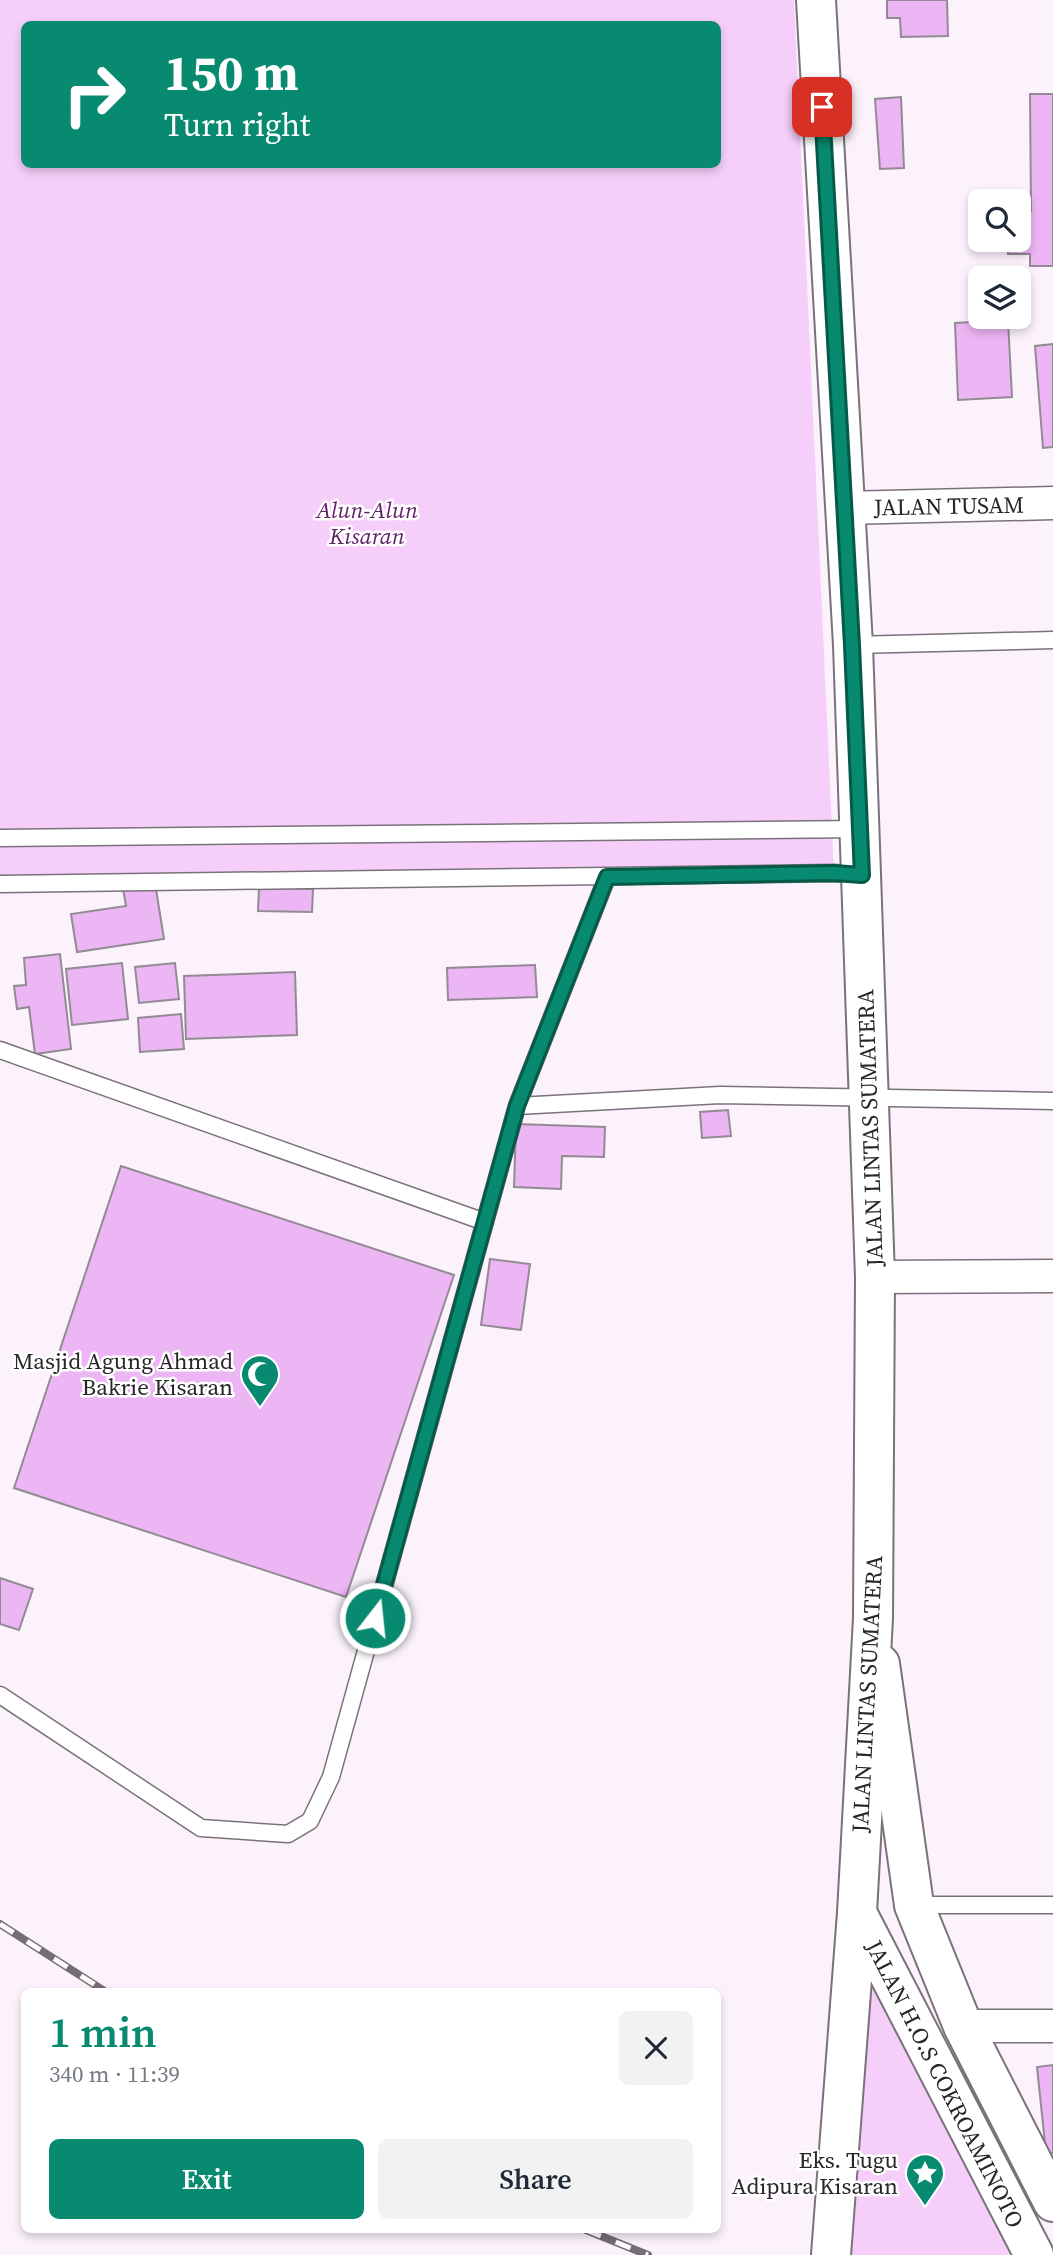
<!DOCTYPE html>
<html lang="en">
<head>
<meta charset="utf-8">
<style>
	:root { --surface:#fff; --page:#f2f2f3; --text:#1f2937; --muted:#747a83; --accent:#078a6f }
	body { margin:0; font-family:"Source Serif 4",serif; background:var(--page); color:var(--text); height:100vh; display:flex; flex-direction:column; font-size:26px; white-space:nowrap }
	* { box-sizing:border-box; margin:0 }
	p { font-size:23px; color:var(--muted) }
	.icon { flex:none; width:38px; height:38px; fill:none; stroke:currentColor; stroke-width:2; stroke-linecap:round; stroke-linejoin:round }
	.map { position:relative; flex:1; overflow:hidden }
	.side { position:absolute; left:21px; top:1988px; width:700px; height:245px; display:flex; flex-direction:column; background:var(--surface); border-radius:10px; box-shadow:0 4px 10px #0003 }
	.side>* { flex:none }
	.guide { position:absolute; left:21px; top:21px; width:700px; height:147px; border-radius:10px; box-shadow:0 4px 10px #0003; background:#078a6f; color:#fff; overflow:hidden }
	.controls { position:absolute; left:968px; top:189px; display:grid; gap:14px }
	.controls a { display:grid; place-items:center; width:63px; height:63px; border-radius:10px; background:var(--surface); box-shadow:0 4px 10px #0003; font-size:35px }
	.pin { position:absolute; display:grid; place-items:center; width:60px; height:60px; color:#fff; margin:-30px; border-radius:14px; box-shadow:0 4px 10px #0006 }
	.me { position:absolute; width:77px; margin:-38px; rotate:16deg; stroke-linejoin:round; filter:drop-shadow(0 0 5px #0008) }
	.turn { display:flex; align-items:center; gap:24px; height:147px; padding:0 28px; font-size:32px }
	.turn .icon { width:91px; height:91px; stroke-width:2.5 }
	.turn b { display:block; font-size:49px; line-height:60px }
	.round { display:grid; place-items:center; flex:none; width:74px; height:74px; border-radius:10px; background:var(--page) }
	.head { display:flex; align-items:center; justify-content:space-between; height:119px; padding:0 28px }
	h1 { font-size:42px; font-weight:600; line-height:52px; color:var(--accent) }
	.action { display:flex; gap:14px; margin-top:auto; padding:14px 28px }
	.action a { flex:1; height:80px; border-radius:10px; background:var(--accent); color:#fff; font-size:28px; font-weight:600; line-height:80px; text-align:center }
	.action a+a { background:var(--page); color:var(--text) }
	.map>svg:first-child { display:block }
</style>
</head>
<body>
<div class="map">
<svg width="1053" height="2255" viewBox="0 0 1053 2255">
	<rect width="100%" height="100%" fill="#fbf2fc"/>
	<path fill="#f5cffa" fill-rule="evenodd" d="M 0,0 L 794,0 L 834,873 L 0,890 ZM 24,24 L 718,24 L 718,164 L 24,164 Z
		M 857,1913 L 1034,2255 L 831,2255 Z"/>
	<path fill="#ecb5f3" stroke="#928b93" stroke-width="2" d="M 887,0 L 947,0 L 948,36 L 901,37 L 900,18 L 887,18 Z
		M 1030,94 L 1053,94 L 1053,266 L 1030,266 L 1030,254 L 1008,254 L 1008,240 L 1018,240 L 1018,211 L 1031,211 Z
		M 901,97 L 904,168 L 880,169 L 875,99 Z
		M 1008,320 L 1012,397 L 958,400 L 955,323 Z
		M 1053,344 L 1053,447 L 1043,448 L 1035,346 Z
		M 155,883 L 164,939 L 77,952 L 71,914 L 126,906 L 123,888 Z
		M 259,887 L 313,889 L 312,912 L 258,911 Z
		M 60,954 L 71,1049 L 35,1054 L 29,1007 L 17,1009 L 14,986 L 26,985 L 24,958 Z
		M 122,963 L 128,1019 L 72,1025 L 66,969 Z
		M 175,963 L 179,999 L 139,1003 L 135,967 Z
		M 535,965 L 537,997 L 448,1000 L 447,968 Z
		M 295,972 L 297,1035 L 186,1039 L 184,976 Z
		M 181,1014 L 184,1049 L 140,1052 L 138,1018 Z
		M 728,1110 L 731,1136 L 702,1138 L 700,1112 Z
		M 516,1124 L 605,1127 L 604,1157 L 562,1156 L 561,1189 L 514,1187 Z
		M 121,1166 L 454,1275 L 346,1597 L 14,1488 Z
		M 490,1259 L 530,1264 L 521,1330 L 481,1325 Z
		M 0,1578 L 33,1589 L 19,1630 L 0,1624 Z
		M 1053,2065 L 1053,2153 L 1046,2153 L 1037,2067 Z"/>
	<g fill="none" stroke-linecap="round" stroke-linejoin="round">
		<defs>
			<path id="service" d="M 853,645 L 1053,640
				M 0,838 L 860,829
				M 0,884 L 834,873 L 862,875
				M 0,1050 L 485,1222
				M 517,1106 L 720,1095 L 1053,1101
				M 0,1695 L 201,1828 L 288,1834 L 310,1821 L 331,1777 L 517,1106 L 607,877
				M 915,1905 L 1053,1905"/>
			<path id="minor" d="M 844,508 L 1053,503
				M 875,1277 L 1053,1276
				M 963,2026 L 1053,2026"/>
			<path id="secondary" d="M 880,1664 L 914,1905 L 963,2026 L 1053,2202
				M 857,1913 L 1034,2255"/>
			<path id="trunk" d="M 816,0 L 853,645 L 875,1277 L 873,1618 L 857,1913 L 831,2255"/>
		</defs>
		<use href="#service" stroke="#7a727b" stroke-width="19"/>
		<use href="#minor" stroke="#7a727b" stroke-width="35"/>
		<use href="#secondary" stroke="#7a727b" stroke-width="42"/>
		<use href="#trunk" stroke="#7a727b" stroke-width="42"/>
		<use href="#service" stroke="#fff" stroke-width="16"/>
		<use href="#minor" stroke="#fff" stroke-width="32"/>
		<use href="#secondary" stroke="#fff" stroke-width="38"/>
		<use href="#trunk" stroke="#fff" stroke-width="38"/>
		<defs>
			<path id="rail" d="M 0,1924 L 106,1992
				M 586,2230 L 648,2255"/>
		</defs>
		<use href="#rail" stroke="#736e74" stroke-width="8"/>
		<use href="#rail" stroke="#fff" stroke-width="5" stroke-dasharray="16" stroke-linecap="butt"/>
	</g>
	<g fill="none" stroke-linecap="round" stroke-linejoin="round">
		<defs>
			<path id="route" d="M 375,1618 L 517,1106 L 607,877 L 834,873 L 862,875 L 852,645 L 822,107"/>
		</defs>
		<use href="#route" stroke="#055a48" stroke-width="18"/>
		<use href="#route" stroke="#078a6f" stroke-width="12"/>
	</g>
	<defs>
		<symbol id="mosque-pin" viewBox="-11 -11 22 30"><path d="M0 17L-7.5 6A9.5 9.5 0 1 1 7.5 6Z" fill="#078a6f" stroke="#fff"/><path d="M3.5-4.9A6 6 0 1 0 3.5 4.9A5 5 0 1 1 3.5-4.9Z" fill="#fff"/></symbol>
		<symbol id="sight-pin" viewBox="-11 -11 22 30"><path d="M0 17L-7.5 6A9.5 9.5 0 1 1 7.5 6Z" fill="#078a6f" stroke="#fff"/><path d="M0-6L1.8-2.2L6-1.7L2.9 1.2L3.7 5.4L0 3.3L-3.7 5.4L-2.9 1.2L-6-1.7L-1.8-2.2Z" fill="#fff"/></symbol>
	</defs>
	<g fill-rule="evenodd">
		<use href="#mosque-pin" x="238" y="1352" width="44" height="60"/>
		<use href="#sight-pin" x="903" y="2151" width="44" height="60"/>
	</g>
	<g text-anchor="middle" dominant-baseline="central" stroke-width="5" stroke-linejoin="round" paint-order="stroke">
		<g font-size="23" fill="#29262a" stroke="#fff">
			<text transform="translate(949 506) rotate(-1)">JALAN TUSAM</text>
			<text transform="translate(870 1128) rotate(-92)">JALAN LINTAS SUMATERA</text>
			<text transform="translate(867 1694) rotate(-87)">JALAN LINTAS SUMATERA</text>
			<text transform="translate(945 2084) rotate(63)">JALAN H.O.S COKROAMINOTO</text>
		</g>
		<g font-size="23" font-style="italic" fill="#62226b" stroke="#fff">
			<text x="367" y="510">Alun-Alun<tspan x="367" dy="26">Kisaran</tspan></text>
		</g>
		<g font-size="23" fill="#29262a" stroke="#fff" text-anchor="end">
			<text x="233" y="1361">Masjid Agung Ahmad<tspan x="233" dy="26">Bakrie Kisaran</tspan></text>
			<text x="898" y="2160">Eks. Tugu<tspan x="898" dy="26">Adipura Kisaran</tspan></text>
		</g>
	</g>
</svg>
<div class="controls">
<a><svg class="icon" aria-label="search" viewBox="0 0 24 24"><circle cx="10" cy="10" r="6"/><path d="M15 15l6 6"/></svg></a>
<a><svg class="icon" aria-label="layers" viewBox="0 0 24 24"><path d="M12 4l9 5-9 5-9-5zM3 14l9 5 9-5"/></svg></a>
</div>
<div class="pin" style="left:822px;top:107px;background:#d93025"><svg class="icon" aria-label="arrive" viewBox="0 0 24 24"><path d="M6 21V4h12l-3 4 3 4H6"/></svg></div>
<svg class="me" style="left:375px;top:1618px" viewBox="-20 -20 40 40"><circle r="17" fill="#078a6f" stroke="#fff" stroke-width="3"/><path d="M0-11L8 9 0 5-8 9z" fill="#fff"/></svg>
<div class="guide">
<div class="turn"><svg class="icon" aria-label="right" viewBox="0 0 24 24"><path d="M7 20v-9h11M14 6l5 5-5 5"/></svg><div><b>150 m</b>Turn right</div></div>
</div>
<section class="side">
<div class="head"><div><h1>1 min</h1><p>340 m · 11:39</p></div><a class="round"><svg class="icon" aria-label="close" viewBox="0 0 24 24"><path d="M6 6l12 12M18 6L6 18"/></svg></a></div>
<div class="action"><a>Exit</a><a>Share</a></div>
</section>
</div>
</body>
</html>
